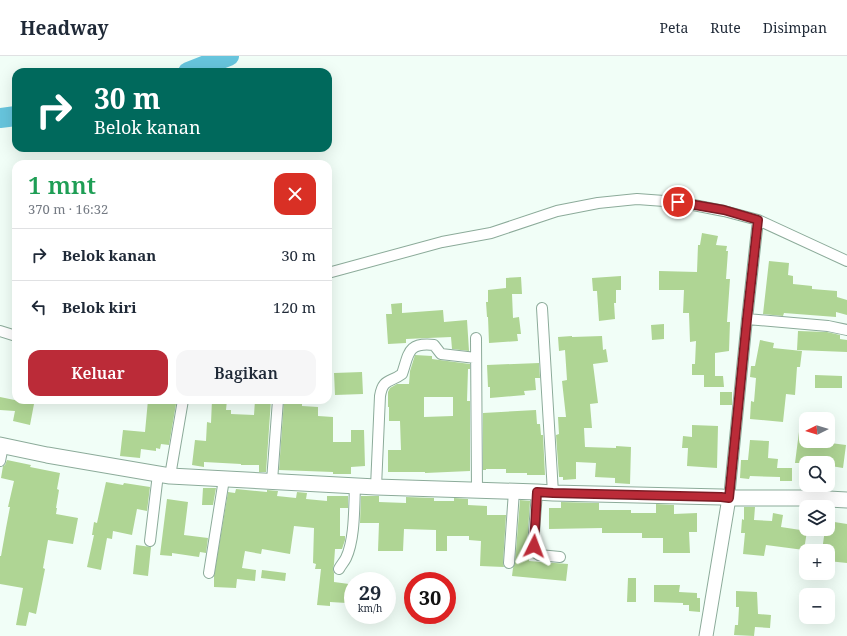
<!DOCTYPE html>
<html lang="id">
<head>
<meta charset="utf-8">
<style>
	:root { --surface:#fff; --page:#f6f6f7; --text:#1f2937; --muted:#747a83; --line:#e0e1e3; --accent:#bb2b38 }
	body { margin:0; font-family:"Noto Serif",serif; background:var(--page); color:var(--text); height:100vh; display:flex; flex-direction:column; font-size:15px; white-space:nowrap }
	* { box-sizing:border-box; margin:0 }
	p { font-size:13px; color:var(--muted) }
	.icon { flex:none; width:22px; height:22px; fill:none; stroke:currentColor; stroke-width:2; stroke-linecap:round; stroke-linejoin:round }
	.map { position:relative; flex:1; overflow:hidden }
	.drawer { position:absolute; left:12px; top:104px; width:320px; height:244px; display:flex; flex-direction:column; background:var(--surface); border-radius:12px; box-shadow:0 4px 16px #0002 }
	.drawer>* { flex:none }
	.banner { position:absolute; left:12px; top:12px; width:320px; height:84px; border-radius:12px; box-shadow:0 4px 16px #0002; background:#00695c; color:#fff; overflow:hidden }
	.needle { width:26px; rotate:265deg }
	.buttons { position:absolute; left:799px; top:356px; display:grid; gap:8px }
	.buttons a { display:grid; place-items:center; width:36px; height:36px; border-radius:8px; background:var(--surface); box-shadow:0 4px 16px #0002; font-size:20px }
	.speed { position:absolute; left:344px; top:516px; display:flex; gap:8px; font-size:20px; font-weight:700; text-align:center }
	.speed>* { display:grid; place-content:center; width:52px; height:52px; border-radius:50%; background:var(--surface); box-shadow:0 4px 16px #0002; line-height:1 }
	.speed small { font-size:10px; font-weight:400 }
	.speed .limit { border:6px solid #d22; background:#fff; color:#111 }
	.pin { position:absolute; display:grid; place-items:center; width:34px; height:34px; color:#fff; margin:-17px; border:2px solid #fff; border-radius:50%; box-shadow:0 1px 4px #0007 }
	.me { position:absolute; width:44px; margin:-22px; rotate:3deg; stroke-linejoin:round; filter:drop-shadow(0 0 3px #0008) }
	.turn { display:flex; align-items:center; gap:14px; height:84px; padding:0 16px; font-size:18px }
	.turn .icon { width:52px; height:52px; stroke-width:2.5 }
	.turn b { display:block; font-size:28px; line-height:34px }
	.round { display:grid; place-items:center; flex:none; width:42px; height:42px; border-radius:12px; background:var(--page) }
	.head { display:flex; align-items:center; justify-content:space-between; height:68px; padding:0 16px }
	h1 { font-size:24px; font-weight:600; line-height:30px; color:#1e9e55 }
	.button { display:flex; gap:8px; margin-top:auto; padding:8px 16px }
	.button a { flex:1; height:46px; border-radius:12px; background:var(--accent); color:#fff; font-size:16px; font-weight:600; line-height:46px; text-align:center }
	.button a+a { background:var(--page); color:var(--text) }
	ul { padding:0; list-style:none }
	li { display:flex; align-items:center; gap:12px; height:52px; padding:0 16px; border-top:1px solid var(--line) }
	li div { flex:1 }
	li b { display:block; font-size:15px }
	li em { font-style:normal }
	header { display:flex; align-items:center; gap:24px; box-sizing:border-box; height:56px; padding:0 20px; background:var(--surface); border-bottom:1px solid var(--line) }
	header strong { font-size:19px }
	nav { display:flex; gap:22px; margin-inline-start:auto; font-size:14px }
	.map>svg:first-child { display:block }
</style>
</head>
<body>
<header>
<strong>Headway</strong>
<nav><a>Peta</a><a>Rute</a><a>Disimpan</a></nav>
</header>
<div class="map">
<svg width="847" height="580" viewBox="0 0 847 580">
	<rect width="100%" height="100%" fill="#f1fef7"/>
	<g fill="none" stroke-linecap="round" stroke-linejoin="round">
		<path stroke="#67c5dd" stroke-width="20" d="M 188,16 L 229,0
			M 0,62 L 16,60"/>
	</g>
	<path fill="#afd594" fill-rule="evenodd" d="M 702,177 L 718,180 L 716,189 L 727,190 L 726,195 L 728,195 L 726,223 L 730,223 L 727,266 L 730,266 L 729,295 L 715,297 L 715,320 L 723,320 L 724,331 L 704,331 L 704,319 L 692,319 L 692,308 L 695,308 L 696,285 L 690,286 L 689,257 L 683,257 L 684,234 L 659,234 L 659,215 L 697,216 L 698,189 L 700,189 Z
		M 769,205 L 789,207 L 788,219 L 793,220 L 793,228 L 812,230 L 812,233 L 837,235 L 837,241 L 847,244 L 847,259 L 836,256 L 836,261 L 784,257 L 783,260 L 763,258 Z
		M 621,220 L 621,234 L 616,234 L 616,247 L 614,247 L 615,263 L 599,265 L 597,235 L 593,235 L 592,222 Z
		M 521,221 L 522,238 L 512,238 L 513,262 L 519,261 L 521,278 L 517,278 L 518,285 L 489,287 L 488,261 L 487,261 L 486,246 L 488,246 L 488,234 L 506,232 L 506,222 Z
		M 402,247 L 402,257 L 443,254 L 444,266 L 467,264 L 469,295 L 452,293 L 451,281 L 406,283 L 406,287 L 388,288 L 386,258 L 392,258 L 391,248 Z
		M 664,268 L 664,283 L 652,284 L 651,269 Z
		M 798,275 L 827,276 L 840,279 L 840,283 L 847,284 L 847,296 L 797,294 Z
		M 572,280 L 572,281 L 602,280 L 603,294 L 606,293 L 608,306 L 593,308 L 598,347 L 590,348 L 592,372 L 584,372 L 585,391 L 616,392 L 616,390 L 631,391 L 630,428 L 615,427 L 615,422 L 595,421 L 596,407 L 576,406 L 576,423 L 563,424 L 563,421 L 559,421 L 556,379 L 559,378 L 558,361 L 566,361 L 562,325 L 567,324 L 565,294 L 559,295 L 558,281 Z
		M 760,284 L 774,287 L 773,292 L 802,295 L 800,311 L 797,311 L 795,339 L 786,338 L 783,366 L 750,363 L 751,345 L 754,346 L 756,322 L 750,321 L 751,310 L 755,310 Z
		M 415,299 L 432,300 L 432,303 L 470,308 L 470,313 L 468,313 L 467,345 L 470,345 L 470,415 L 425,417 L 425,416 L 388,416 L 388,394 L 401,394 L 400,365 L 389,365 L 389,351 L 388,351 L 388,336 L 390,332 L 397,328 L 409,328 L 410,315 ZM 424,341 L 453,341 L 453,360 L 424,361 Z
		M 539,307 L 540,322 L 535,322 L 536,334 L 524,335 L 525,339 L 490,342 L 490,331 L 488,331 L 487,309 Z
		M 362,316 L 363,338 L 335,339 L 334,317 Z
		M 815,319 L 842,320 L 842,332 L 815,332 Z
		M 720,336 L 732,336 L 732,349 L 720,349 Z
		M 0,341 L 34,348 L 30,369 L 13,365 L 15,355 L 0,354 Z
		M 148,344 L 176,348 L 169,389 L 161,388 L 160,393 L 156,392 L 156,395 L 141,393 L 140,402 L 120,400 L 123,374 L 145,376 Z
		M 212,344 L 227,344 L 226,354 L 231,354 L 231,358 L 254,359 L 255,344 L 271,344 L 266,416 L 259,416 L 259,409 L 241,409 L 241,408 L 204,406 L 204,411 L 192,409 L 195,384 L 206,385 L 207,366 L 211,367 Z
		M 284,344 L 302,344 L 302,350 L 318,351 L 318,360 L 333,361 L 333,386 L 351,386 L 351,374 L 364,374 L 365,410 L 351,411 L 351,418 L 333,418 L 333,416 L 279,414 Z
		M 536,354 L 537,368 L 540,368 L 541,379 L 543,379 L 545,419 L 527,419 L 527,417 L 506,417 L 506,413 L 486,413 L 486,414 L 483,414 L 483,357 Z
		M 800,368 L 806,369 L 806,385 L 815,385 L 846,389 L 843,412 L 831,410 L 832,407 L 795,407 Z
		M 692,369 L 718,370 L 717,412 L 687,410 L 688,392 L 682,392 L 683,380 L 692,381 Z
		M 750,384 L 769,385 L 768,402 L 778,403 L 777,412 L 792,412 L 792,425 L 780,425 L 780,421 L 750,420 L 749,423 L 740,422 L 741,404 L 748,404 Z
		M 7,404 L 31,409 L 30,411 L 60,417 L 57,433 L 59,434 L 56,452 L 57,452 L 56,458 L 78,462 L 73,488 L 48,484 L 43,512 L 45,513 L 36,558 L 29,556 L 26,570 L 16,569 L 23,532 L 0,528 L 0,500 L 1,500 L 6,472 L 10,451 L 8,451 L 14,425 L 1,422 L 3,410 L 5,409 Z
		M 106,426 L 123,429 L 124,427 L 150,431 L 147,455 L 137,453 L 132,479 L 113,475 L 112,483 L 107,482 L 101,514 L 87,511 L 94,479 L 92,479 L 94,466 L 97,467 Z
		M 203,432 L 216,432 L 213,449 L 202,449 Z
		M 236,433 L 267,436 L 267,434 L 278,435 L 277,440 L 296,442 L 297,436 L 307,437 L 306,443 L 327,445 L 327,440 L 348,440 L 348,452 L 340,452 L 340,480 L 345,480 L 345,484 L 342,493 L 335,493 L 334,508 L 333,513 L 334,517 L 334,526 L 349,528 L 347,547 L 330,546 L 330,550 L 317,549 L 321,513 L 315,513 L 316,508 L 313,507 L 314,472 L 294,470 L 290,498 L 262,493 L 261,498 L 245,495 L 242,512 L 256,514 L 255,525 L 237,523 L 236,532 L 214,531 L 214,520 L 228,436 L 235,437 Z
		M 361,440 L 379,440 L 379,446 L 406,447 L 406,441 L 434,442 L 434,445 L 454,445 L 454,442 L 468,443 L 468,449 L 487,450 L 487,459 L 506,459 L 503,507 L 504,511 L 480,510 L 481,485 L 469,484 L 469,480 L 447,480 L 447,495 L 436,495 L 436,474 L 404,473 L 403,495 L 378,495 L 379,467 L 360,467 Z
		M 167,443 L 188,446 L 184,479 L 208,482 L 206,497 L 200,496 L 199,501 L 172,497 L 172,500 L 160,499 Z
		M 520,444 L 530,445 L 527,490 L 529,497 L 529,505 L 568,508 L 566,525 L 512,520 L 513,512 L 515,507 Z
		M 561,446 L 599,447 L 599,454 L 631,454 L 631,457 L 656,457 L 656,448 L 674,449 L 674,458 L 697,457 L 697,476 L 689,476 L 690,497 L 663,497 L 663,482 L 642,482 L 642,477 L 602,477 L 602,472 L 549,473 L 549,452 L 561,452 Z
		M 744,451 L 755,451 L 754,464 L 772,465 L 773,457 L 783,459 L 781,471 L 807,475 L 804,494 L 766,489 L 764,500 L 743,498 L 745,477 L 741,477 L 742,463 L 744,464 Z
		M 828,465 L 847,468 L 847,507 L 828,505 L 828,495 L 822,495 L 825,473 L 828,473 Z
		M 136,489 L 151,491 L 148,520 L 133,518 Z
		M 262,514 L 286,517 L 285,525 L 261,522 Z
		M 628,522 L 636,522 L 636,546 L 627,546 Z
		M 654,529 L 680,529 L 679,536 L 697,537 L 697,542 L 700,542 L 700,556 L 689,555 L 689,549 L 683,549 L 683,547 L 654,546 Z
		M 736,535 L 757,536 L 758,558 L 771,559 L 770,572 L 755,571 L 754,580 L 734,579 L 735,569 L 738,569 L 739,551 L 736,551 Z"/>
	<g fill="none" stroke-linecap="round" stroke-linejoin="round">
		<defs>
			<path id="minor" d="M 328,217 L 442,186 L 491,177 L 557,155 L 598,147 L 637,143 L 678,146 L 724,155 L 758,164 L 847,205
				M 542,252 L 553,437
				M 747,263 L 828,270 L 847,274
				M 0,275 L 16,280
				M 476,282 L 477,435
				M 0,405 L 3,390
				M 170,420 L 183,344
				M 272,425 L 278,344
				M 376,431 L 380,340 C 383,322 390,327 402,318 C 409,298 407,286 434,289 L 441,298 L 476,302
				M 537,436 L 533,490 L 536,497 L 539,499 L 560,501
				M 729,442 L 747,263 L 758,164
				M 150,485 L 158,418
				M 509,507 L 514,435
				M 339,513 C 341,509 344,506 346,502 C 355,483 354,451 355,430
				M 209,517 L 224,423"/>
			<path id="tertiary" d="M 706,580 L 729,442"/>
			<path id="secondary" d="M 0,389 L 47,399 L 158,418 L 170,420 L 376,431 L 537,436 L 553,437 L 721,441 L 729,442 L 810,442 L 847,444"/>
		</defs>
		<use href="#minor" stroke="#8cab9a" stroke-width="12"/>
		<use href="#tertiary" stroke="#8cab9a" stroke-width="15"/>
		<use href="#secondary" stroke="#8cab9a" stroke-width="17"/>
		<use href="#minor" stroke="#fff" stroke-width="10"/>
		<use href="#tertiary" stroke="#fff" stroke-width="13"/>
		<use href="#secondary" stroke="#fff" stroke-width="15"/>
	</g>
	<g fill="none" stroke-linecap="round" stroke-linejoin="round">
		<defs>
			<path id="route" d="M 534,490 L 537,436 L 553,437 L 721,441 L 729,442 L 747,263 L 758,164 L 724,154 L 678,146"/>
		</defs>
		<use href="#route" stroke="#7a1c24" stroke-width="10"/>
		<use href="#route" stroke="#bb2b38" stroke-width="7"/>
	</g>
</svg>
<div class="buttons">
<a><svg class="needle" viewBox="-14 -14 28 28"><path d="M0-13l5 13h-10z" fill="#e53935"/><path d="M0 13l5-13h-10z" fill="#747a83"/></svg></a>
<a><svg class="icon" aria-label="search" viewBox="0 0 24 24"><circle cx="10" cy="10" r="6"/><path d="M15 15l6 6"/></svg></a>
<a><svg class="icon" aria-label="layers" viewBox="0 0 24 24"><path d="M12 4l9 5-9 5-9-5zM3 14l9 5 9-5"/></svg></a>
<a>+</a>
<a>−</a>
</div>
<div class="speed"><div>29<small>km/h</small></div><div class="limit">30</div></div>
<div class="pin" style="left:678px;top:146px;background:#d93025"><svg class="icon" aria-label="arrive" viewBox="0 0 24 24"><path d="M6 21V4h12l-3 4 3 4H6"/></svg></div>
<svg class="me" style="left:534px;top:490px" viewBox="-20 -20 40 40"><path d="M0-17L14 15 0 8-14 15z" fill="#bb2b38" stroke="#fff" stroke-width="4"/></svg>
<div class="banner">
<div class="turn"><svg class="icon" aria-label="right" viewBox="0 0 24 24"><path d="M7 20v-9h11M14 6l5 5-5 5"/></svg><div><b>30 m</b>Belok kanan</div></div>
</div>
<section class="drawer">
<div class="head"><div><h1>1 mnt</h1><p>370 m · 16:32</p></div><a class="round" style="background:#d93025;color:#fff"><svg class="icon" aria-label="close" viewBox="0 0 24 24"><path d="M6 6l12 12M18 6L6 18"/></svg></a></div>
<ul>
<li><svg class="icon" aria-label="right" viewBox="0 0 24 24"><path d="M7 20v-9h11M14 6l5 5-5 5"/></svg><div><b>Belok kanan</b></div><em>30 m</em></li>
<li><svg class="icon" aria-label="left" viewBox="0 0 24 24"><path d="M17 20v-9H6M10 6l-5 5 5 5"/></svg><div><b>Belok kiri</b></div><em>120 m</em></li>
</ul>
<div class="button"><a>Keluar</a><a>Bagikan</a></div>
</section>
</div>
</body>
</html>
